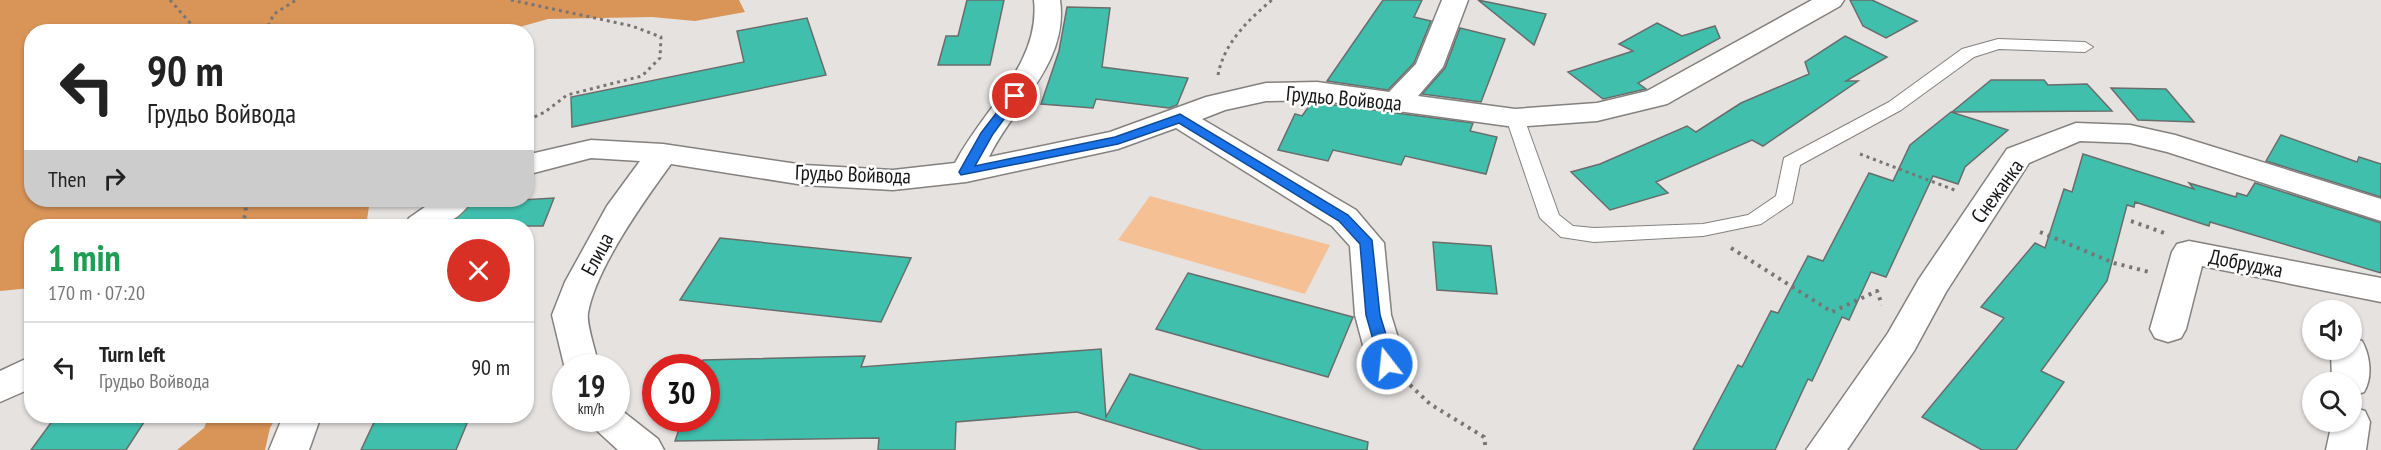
<!DOCTYPE html>
<html lang="en">
<head>
<meta charset="utf-8">
<style>
	:root { --surface:#fff; --page:#f2f2f2; --text:#222; --muted:#767676; --line:#e0e0e0 }
	body { margin:0; font-family:"PT Sans Narrow",sans-serif; background:var(--page); color:var(--text); height:100vh; display:flex; flex-direction:column; font-size:22px; white-space:nowrap }
	* { box-sizing:border-box; margin:0 }
	p { font-size:20px; color:var(--muted) }
	.icon { flex:none; width:33px; height:33px; fill:none; stroke:currentColor; stroke-width:2; stroke-linecap:round; stroke-linejoin:round }
	.map { position:relative; flex:1; overflow:hidden }
	.side { position:absolute; left:24px; top:219px; width:510px; height:204px; display:flex; flex-direction:column; background:var(--surface); border-radius:24px; box-shadow:0 2px 4px #0004 }
	.side>* { flex:none }
	.top-card { position:absolute; left:24px; top:24px; width:510px; height:183px; border-radius:24px; box-shadow:0 2px 4px #0004; background:#fff; color:var(--text); overflow:hidden }
	.fabs { position:absolute; left:2302px; top:300px; display:grid; gap:12px }
	.fabs a { display:grid; place-items:center; width:60px; height:60px; border-radius:50%; background:var(--surface); box-shadow:0 2px 4px #0004; font-size:30px }
	.speed { position:absolute; left:552px; top:354px; display:flex; gap:12px; font-size:30px; font-weight:700; text-align:center }
	.speed>* { display:grid; place-content:center; width:78px; height:78px; border-radius:50%; background:var(--surface); box-shadow:0 2px 4px #0004; line-height:1 }
	.speed small { font-size:15px; font-weight:400 }
	.speed .limit { border:9px solid #d22; background:#fff; color:#111 }
	.pin { position:absolute; display:grid; place-items:center; width:51px; height:51px; color:#fff; margin:-26px; border:3px solid #fff; border-radius:50%; box-shadow:0 2px 6px #0007 }
	.me { position:absolute; width:66px; margin:-33px; rotate:344deg; stroke-linejoin:round; filter:drop-shadow(0 0 4px #0008) }
	.turn { display:flex; align-items:center; gap:21px; height:126px; padding:0 24px; font-size:27px }
	.turn .icon { width:78px; height:78px; stroke-width:2.5 }
	.turn b { display:block; font-size:42px; line-height:51px }
	.then { display:flex; align-items:center; height:57px; padding:0 24px; background:#0003; gap:12px; font-size:22px }
	.round { display:grid; place-items:center; flex:none; width:63px; height:63px; border-radius:32px; background:var(--page) }
	.overview { display:flex; align-items:center; justify-content:space-between; height:102px; padding:0 24px }
	h1 { font-size:36px; font-weight:700; line-height:45px; color:#1e9e55 }
	ul { padding:0; list-style:none }
	li { display:flex; align-items:center; gap:18px; height:90px; padding:0 24px; border-top:2px solid var(--line) }
	li div { flex:1 }
	li b { display:block; font-size:22px }
	li em { font-style:normal }
	.map>svg:first-child { display:block }
</style>
</head>
<body>
<div class="map">
<svg width="2381" height="450" viewBox="0 0 2381 450">
	<rect width="100%" height="100%" fill="#e5e2e0"/>
	<path fill="#f5c094" d="M 1150,196 L 1330,245 L 1305,294 L 1118,240 Z"/>
	<path fill="#d99458" d="M 0,0 L 739,0 L 745,12 L 695,21 L 652,17 L 548,19 L 502,32 L 32,32 L 32,200 L 370,200 L 366,226 L 32,226 L 31,288 L 0,291 Z
		M 209,416 L 277,416 L 270,428 L 265,450 L 177,450 L 204,428 Z"/>
	<path fill="#40bfad" stroke="#696d6c" stroke-width="1.5" d="M 967,0 L 1004,0 L 990,65 L 938,65 L 946,36 L 958,36 Z
		M 1383,0 L 1422,0 L 1414,17 L 1431,21 L 1414,63 L 1388,90 L 1327,81 Z
		M 1478,0 L 1546,14 L 1534,45 Z
		M 1850,0 L 1872,0 L 1917,21 L 1886,38 L 1863,26 Z
		M 1067,7 L 1110,8 L 1102,67 L 1188,78 L 1177,105 L 1169,108 L 1096,99 L 1093,108 L 1041,104 L 1059,51 Z
		M 807,18 L 826,75 L 572,127 L 571,97 L 744,62 L 737,31 Z
		M 1657,23 L 1682,36 L 1715,26 L 1720,38 L 1638,83 L 1646,89 L 1603,99 L 1568,72 L 1633,51 L 1619,44 Z
		M 1460,28 L 1505,39 L 1481,102 L 1422,94 L 1445,68 Z
		M 1845,36 L 1887,57 L 1846,81 L 1858,81 L 1763,146 L 1752,140 L 1656,182 L 1668,193 L 1610,210 L 1571,172 L 1600,164 L 1687,126 L 1696,132 L 1741,103 L 1809,74 L 1805,62 Z
		M 1991,80 L 2044,80 L 2048,85 L 2087,84 L 2112,111 L 1952,112 Z
		M 2111,88 L 2166,89 L 2194,122 L 2138,120 Z
		M 1312,102 L 1473,123 L 1470,131 L 1497,137 L 1486,174 L 1405,156 L 1401,165 L 1333,150 L 1328,161 L 1278,150 L 1295,114 L 1302,116 Z
		M 1951,112 L 2008,130 L 1965,167 L 1958,184 L 1933,176 L 1886,277 L 1871,272 L 1849,320 L 1842,317 L 1812,381 L 1808,379 L 1775,450 L 1693,450 L 1738,365 L 1742,367 L 1771,311 L 1778,313 L 1808,256 L 1823,261 L 1869,173 L 1893,181 L 1910,145 Z
		M 2281,135 L 2357,162 L 2359,157 L 2381,164 L 2381,197 L 2266,161 Z
		M 2083,154 L 2194,189 L 2189,183 L 2236,197 L 2237,193 L 2247,196 L 2255,183 L 2381,223 L 2381,273 L 2210,222 L 2209,226 L 2135,202 L 2134,207 L 2127,205 L 2107,281 L 2041,371 L 2064,382 L 2016,450 L 1982,450 L 1922,417 L 2004,318 L 1981,307 L 2035,243 L 2045,248 L 2064,189 L 2072,192 Z
		M 554,198 L 543,226 L 451,226 L 451,223 L 472,203 Z
		M 720,238 L 911,258 L 881,322 L 680,300 Z
		M 1433,242 L 1491,246 L 1497,294 L 1437,290 Z
		M 1188,273 L 1353,317 L 1328,377 L 1156,329 Z
		M 1101,349 L 1106,417 L 1130,374 L 1368,442 L 1367,450 L 1202,450 L 1077,412 L 956,422 L 955,450 L 878,450 L 879,438 L 675,441 L 683,418 L 706,418 L 706,368 L 701,368 L 703,360 L 865,356 L 861,367 Z
		M 56,416 L 148,416 L 126,450 L 31,450 Z
		M 377,416 L 470,416 L 456,450 L 361,450 Z"/>
	<g fill="none" stroke-linecap="round" stroke-linejoin="round">
		<defs>
			<path id="service" d="M 1998,39 L 2085,42 L 2093,47 L 2085,52 L 1999,49 L 1974,57 L 1901,110 L 1800,165 L 1792,203 L 1761,224 L 1703,236 L 1594,242 L 1561,237 L 1540,218 L 1506,118 L 1515,113 L 1524,118 L 1559,215 L 1573,226 L 1594,228 L 1703,224 L 1748,215 L 1776,196 L 1784,158 L 1889,102 L 1962,49 Z"/>
			<path id="minor" d="M 1034,0 L 1060,0 C 1069,63 1014,105 989,157 L 1110,132 L 1206,97 L 1266,83 L 1317,82 L 1389,92 L 1416,64 L 1442,0 L 1468,0 L 1443,67 L 1418,96 L 1515,109 L 1597,103 L 1647,91 L 1812,0 L 1844,0 L 1840,6 L 1667,104 L 1597,121 L 1515,127 L 1317,100 L 1266,101 L 1225,110 L 1202,119 L 1356,210 L 1384,243 L 1391,315 L 1406,364 L 1400,374 L 1387,378 L 1374,374 L 1368,364 L 1355,315 L 1350,246 L 1332,226 L 1176,128 L 1118,149 L 966,182 L 893,190 L 804,185 L 671,164 C 644,201 596,268 588,313 C 586,325 597,354 599,368 L 566,368 L 566,373 L 552,315 L 565,282 L 607,206 L 640,161 L 591,158 L 526,175 L 526,155 L 591,140 L 663,144 L 804,165 L 893,170 L 955,163 C 982,110 1041,64 1034,0 Z
				M 2076,123 L 2130,125 L 2175,135 L 2381,199 L 2381,221 L 2167,152 L 2130,143 L 2080,141 L 2029,163 L 1946,292 L 1914,351 L 1847,450 L 1806,450 L 1888,333 L 1919,279 L 2007,149 Z
				M 435,200 L 472,200 C 454,228 434,226 405,226 L 409,218 Z
				M 2189,241 L 2381,278 L 2381,302 L 2202,266 L 2186,329 L 2181,338 L 2168,342 L 2155,338 L 2150,329 L 2172,252 L 2177,244 Z
				M 2352,338 L 2362,341 C 2370,355 2373,377 2364,392 L 2352,396 L 2352,382 L 2332,382 L 2331,350 L 2352,350 Z
				M 32,356 L 32,388 L 0,402 L 0,371 Z
				M 616,406 L 658,439 L 664,450 L 618,450 L 594,428 L 589,418 L 616,418 Z
				M 2352,407 L 2365,411 L 2370,422 L 2366,450 L 2326,450 L 2332,422 L 2352,422 Z
				M 283,416 L 321,416 L 309,450 L 269,450 Z"/>
		</defs>
		<use href="#service" stroke="#84817f" stroke-width="2"/>
		<use href="#minor" stroke="#84817f" stroke-width="3"/>
		<path stroke="#787675" stroke-width="3" stroke-dasharray="3 4" stroke-linecap="butt" d="M 170,0 L 198,32
			M 511,0 L 632,26 L 661,37 L 660,58 L 642,76 L 567,95 L 545,112 L 526,121
			M 265,32 L 274,14 L 296,0
			M 1218,75 C 1224,43 1248,20 1272,0
			M 1860,154 L 1957,191
			M 245,200 L 245,203"/>
		<path stroke="#787675" stroke-width="4" stroke-dasharray="3 5" stroke-linecap="butt" d="M 2131,221 L 2164,233
			M 242,226 L 246,212 L 245,202
			M 2040,232 L 2114,263 L 2149,272
			M 1731,248 L 1832,312 L 1877,291 L 1882,305
			M 1410,385 L 1430,404 L 1484,437 L 1486,450"/>
		<use href="#service" fill="#fff" fill-rule="evenodd"/>
		<use href="#minor" fill="#fff" fill-rule="evenodd"/>
	</g>
	<path fill="#1a73e8" stroke="#114b97" stroke-width="1.5" d="M 1015,93 L 1021,96 L 993,134 L 975,166 L 1115,137 L 1180,114 L 1348,215 L 1372,240 L 1380,315 L 1395,364 L 1393,368 L 1387,369 L 1380,364 L 1366,315 L 1360,244 L 1339,221 L 1179,123 L 1118,144 L 961,175 L 959,172 L 981,133 L 1011,94 Z"/>
	<g text-anchor="middle" dominant-baseline="central" stroke-width="5" stroke-linejoin="round" paint-order="stroke">
		<g font-size="21" fill="#161515" stroke="#fff">
			<text transform="translate(1344 98) rotate(5)">Грудьо Войвода</text>
			<text transform="translate(853 174) rotate(2)">Грудьо Войвода</text>
			<text transform="translate(1997 191) rotate(-54)">Снежанка</text>
			<text transform="translate(597 254) rotate(-62)">Елица</text>
			<text transform="translate(2246 263) rotate(11)">Добруджа</text>
		</g>
	</g>
</svg>
<div class="fabs">
<a><svg class="icon" aria-label="sound" viewBox="0 0 24 24"><path d="M4 9h4l5-4v14l-5-4H4zM17 9q2 3 0 6"/></svg></a>
<a><svg class="icon" aria-label="search" viewBox="0 0 24 24"><circle cx="10" cy="10" r="6"/><path d="M15 15l6 6"/></svg></a>
</div>
<div class="speed"><div>19<small>km/h</small></div><div class="limit">30</div></div>
<div class="pin" style="left:1015px;top:96px;background:#d93025"><svg class="icon" aria-label="arrive" viewBox="0 0 24 24"><path d="M6 21V4h12l-3 4 3 4H6"/></svg></div>
<svg class="me" style="left:1387px;top:364px" viewBox="-20 -20 40 40"><circle r="17" fill="#1a73e8" stroke="#fff" stroke-width="3"/><path d="M0-11L8 9 0 5-8 9z" fill="#fff"/></svg>
<div class="top-card">
<div class="turn"><svg class="icon" aria-label="left" viewBox="0 0 24 24"><path d="M17 20v-9H6M10 6l-5 5 5 5"/></svg><div><b>90 m</b>Грудьо Войвода</div></div>
<div class="then">Then<svg class="icon" aria-label="right" viewBox="0 0 24 24"><path d="M7 20v-9h11M14 6l5 5-5 5"/></svg></div>
</div>
<section class="side">
<div class="overview"><div><h1>1 min</h1><p>170 m · 07:20</p></div><a class="round" style="background:#d93025;color:#fff"><svg class="icon" aria-label="close" viewBox="0 0 24 24"><path d="M6 6l12 12M18 6L6 18"/></svg></a></div>
<ul>
<li><svg class="icon" aria-label="left" viewBox="0 0 24 24"><path d="M17 20v-9H6M10 6l-5 5 5 5"/></svg><div><b>Turn left</b><p>Грудьо Войвода</p></div><em>90 m</em></li>
</ul>
</section>
</div>
</body>
</html>
